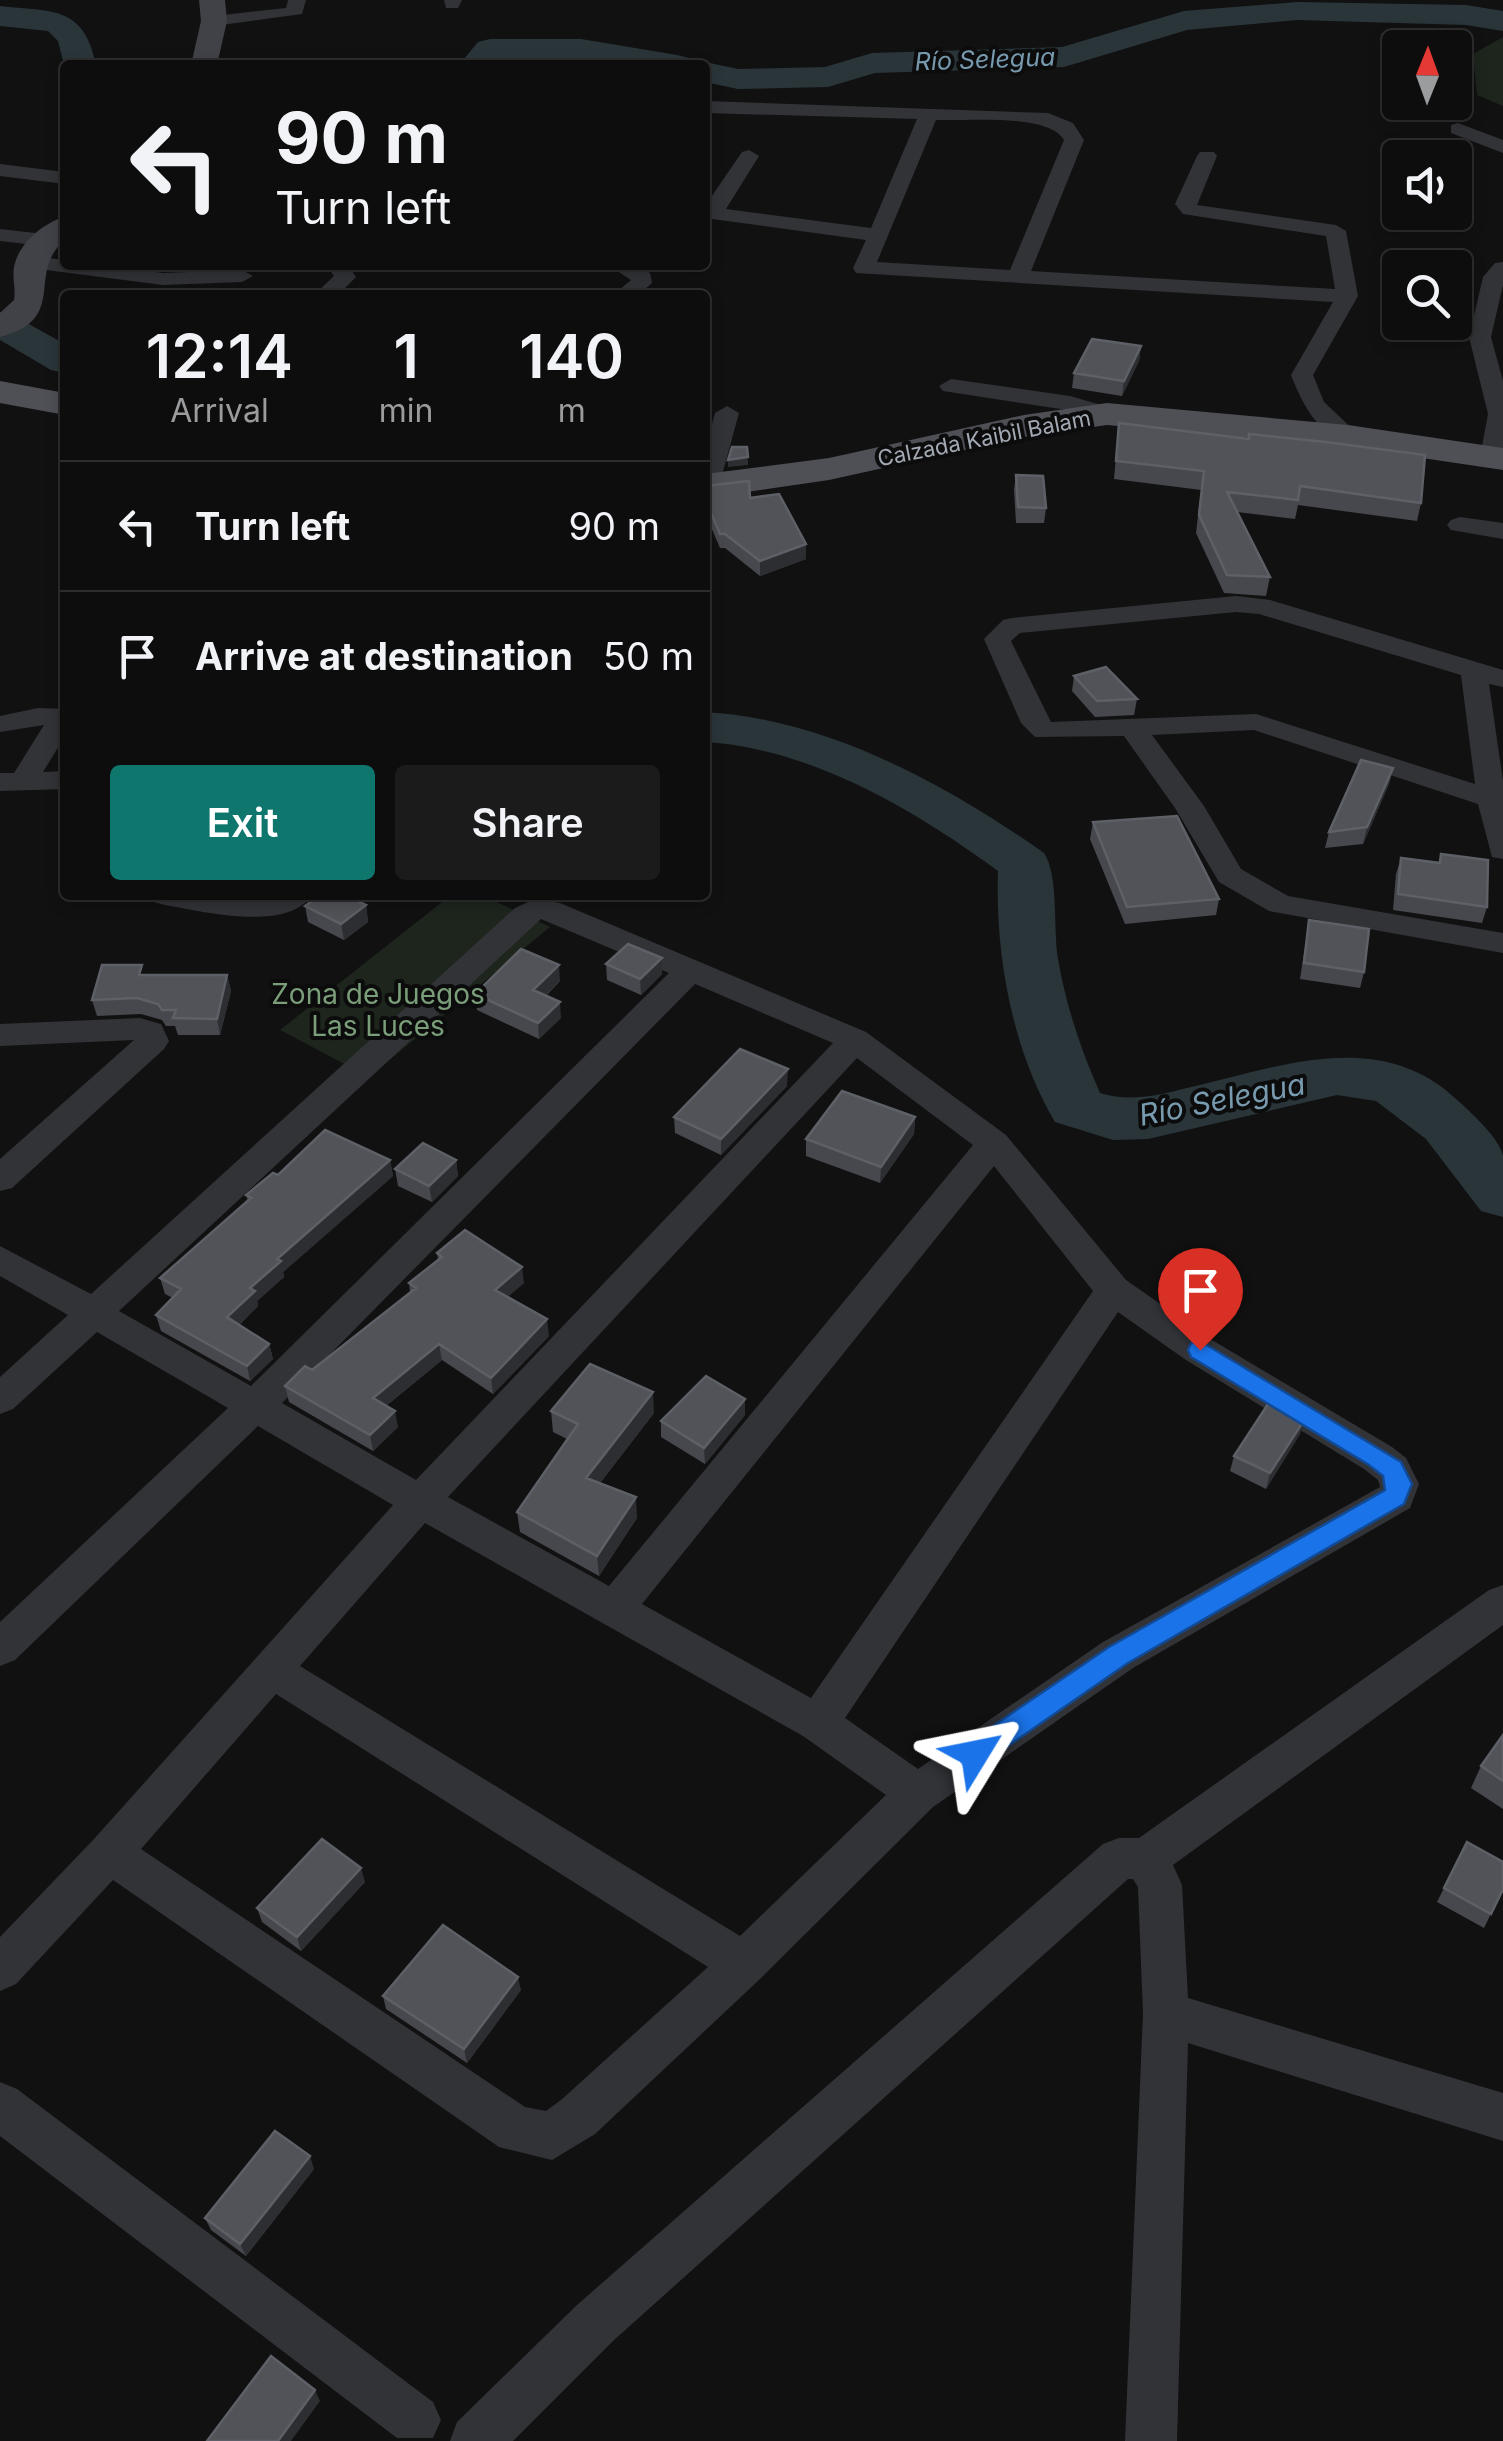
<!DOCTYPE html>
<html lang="en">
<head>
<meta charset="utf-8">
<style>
	:root { --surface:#0d0d0e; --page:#1b1b1c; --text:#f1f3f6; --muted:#9a9c9e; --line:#2d2d2e; --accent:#0f766e }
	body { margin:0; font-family:Inter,sans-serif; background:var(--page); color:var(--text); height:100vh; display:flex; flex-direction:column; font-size:38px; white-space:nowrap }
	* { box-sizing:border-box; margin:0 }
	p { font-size:32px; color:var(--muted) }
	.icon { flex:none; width:55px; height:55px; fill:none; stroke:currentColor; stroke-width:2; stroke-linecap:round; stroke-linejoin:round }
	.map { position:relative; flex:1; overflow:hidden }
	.side { position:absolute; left:60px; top:290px; width:650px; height:610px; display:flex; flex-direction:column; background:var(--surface); border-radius:10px; box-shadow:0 5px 15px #0003,0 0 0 2px var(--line) }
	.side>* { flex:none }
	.guide { position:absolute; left:60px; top:60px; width:650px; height:210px; border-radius:10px; box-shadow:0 5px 15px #0003,0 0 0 2px var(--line); background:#0d0d0e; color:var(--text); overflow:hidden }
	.needle { width:65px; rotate:1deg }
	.tools { position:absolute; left:1382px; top:30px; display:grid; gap:20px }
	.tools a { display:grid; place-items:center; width:90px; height:90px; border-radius:10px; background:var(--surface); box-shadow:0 5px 15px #0003,0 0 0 2px var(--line); font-size:50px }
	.pin { position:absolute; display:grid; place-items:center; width:85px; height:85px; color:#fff; margin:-102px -42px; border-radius:50% 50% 50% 0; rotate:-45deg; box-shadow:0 0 10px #0007 }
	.pin .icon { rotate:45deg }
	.me { position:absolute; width:110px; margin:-55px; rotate:55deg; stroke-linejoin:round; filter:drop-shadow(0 0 8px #0008) }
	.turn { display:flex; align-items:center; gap:35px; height:210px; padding:0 50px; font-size:45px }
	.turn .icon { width:130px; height:130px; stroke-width:2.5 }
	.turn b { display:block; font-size:70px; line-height:85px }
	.eta { display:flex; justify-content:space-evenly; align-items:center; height:170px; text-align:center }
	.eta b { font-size:60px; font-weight:600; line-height:70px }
	.primary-button { display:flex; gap:20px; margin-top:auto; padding:20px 50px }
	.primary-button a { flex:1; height:115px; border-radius:10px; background:var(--accent); color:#fff; font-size:40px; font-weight:600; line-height:115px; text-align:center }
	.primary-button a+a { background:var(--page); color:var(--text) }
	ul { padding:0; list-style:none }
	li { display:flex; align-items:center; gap:30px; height:130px; padding:0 50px; border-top:2px solid var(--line) }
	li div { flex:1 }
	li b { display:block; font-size:38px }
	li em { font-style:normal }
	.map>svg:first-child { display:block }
</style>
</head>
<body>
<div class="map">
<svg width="1503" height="2441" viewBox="0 0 1503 2441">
	<rect width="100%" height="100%" fill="#111112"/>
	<path fill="#1d251d" d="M 1503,37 L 1503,106 L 1477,95 L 1473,54 Z
		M 451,895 L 482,895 L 550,927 L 369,1077 L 280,1030 Z"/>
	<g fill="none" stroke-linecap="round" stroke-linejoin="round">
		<path fill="#2a353a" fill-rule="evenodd" d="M 1297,2 L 1466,5 L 1503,11 L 1503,31 L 1466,25 L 1297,20 L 1187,30 L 1064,67 L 875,73 L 828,87 L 738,89 L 705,82 L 705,65 C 636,65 568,59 499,59 L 494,65 L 459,65 L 478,42 L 490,39 L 581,39 L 677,55 L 689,58 L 693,65 L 705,62 L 738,69 L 825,67 L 872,53 L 1062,47 L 1184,11 Z
			M 0,6 C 52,12 84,5 96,65 L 65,65 L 65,69 L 58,41 L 48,31 L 0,26 Z
			M 0,312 L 14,316 L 65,344 L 65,373 L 51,370 L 0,340 Z
			M 705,712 C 827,719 946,784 1044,853 C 1059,875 1053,930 1058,959 C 1066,1006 1081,1050 1100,1093 C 1128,1102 1155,1096 1183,1089 C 1270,1070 1370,1028 1448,1092 C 1463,1105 1500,1137 1503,1156 C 1503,1175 1503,1198 1503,1217 L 1481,1211 L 1426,1139 L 1376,1101 L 1337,1095 L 1148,1139 L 1113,1140 L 1055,1122 C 1012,1049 995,955 998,871 C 915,810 810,748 705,742 Z"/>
		<path fill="#323337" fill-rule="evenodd" d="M 288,0 L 306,0 L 302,14 L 214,26 L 205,21 L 214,16 L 286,8 Z
			M 444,0 L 462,0 L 458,8 L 446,8 Z
			M 705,101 L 1048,113 L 1073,123 L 1084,140 L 1031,271 L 1335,289 L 1326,236 L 1183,214 L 1175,204 L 1197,156 L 1200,152 L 1214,152 L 1217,156 L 1197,205 L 1336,225 L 1346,231 L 1358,296 L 1313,375 L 1324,402 L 1360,436 L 1348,443 C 1318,436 1301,401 1291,375 L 1333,302 L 856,273 L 853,268 L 866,240 L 705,218 L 705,206 L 742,152 L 749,150 L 759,156 L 726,209 L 871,228 L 917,119 L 705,113 ZM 936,120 C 967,121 1048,113 1064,140 L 1010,270 L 877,262 Z
			M 1458,123 L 1503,140 L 1503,153 L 1451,133 L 1451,125 Z
			M 0,164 L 65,172 L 65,184 L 0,176 Z
			M 0,229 L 44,234 L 54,240 L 44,246 L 0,241 Z
			M 31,256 L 65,260 L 65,265 L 104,265 L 163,273 L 242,270 L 253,276 L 242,282 L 163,285 L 23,267 L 20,262 L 23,257 Z
			M 1503,262 L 1503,285 L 1491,337 L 1503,381 L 1503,459 L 1492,464 L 1480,457 L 1488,414 L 1469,337 L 1483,277 L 1495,263 Z
			M 326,265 L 348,265 L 356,277 L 338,295 L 314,295 L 334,276 Z
			M 608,265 L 635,265 L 650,273 L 652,283 L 638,295 L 613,295 L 631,280 Z
			M 951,379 L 1070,396 L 1115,409 L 1119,414 L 1107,421 L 1067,410 L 943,391 L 939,386 Z
			M 727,406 L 739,413 L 719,486 L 707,493 L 705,450 L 715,413 Z
			M 1460,517 L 1503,523 L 1503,539 L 1451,530 L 1447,525 L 1451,520 Z
			M 1236,596 L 1270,600 L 1503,670 L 1503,687 L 1489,684 L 1503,781 L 1503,859 L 1492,857 L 1478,804 L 1254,730 L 1152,735 L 1204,806 L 1241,869 L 1288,896 L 1503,933 L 1503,953 L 1269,911 L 1219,882 L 1175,808 L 1124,736 L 1035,737 L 1021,723 L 984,639 L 1003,620 L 1012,618 ZM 1236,612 L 1259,614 L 1461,675 L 1475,784 L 1256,714 L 1051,722 L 1011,641 L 1020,633 Z
			M 38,708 L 65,709 L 65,736 L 43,772 L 65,771 L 65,789 L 0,791 L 0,773 L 14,773 L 44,725 L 0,732 L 0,716 Z
			M 150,895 L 312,895 C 287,933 201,911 165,905 L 154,902 Z
			M 535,899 L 560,903 L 866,1032 L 1006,1135 L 1126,1280 L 1212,1340 L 1392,1447 L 1406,1458 L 1419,1484 L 1410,1508 L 1133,1668 L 933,1807 L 760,1979 L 595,2134 L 552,2160 L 499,2147 L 113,1880 L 16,1984 L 0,1991 L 0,1937 L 94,1839 L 393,1505 L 258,1426 L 15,1660 L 0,1666 L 0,1622 L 228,1408 L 97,1332 L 13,1409 L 0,1414 L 0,1377 L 68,1315 L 0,1276 L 0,1246 L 91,1294 L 515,908 ZM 541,919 L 669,973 L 251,1386 L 119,1311 ZM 695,984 L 833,1043 L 416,1480 L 282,1403 ZM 857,1058 L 973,1145 L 609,1586 L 448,1497 ZM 994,1166 L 1093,1291 L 811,1698 L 642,1604 ZM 1118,1312 L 1186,1360 L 1364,1469 L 1378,1480 L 1380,1487 L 1103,1642 L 918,1769 L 845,1718 ZM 425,1523 L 803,1736 L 886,1795 L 740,1936 L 300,1666 ZM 276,1694 L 708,1967 L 561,2100 L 546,2111 L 525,2107 L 141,1849 Z
			M 140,1018 L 161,1024 L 169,1041 L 164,1049 L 12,1188 L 0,1191 L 0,1159 L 134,1040 L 0,1046 L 0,1024 Z
			M 1503,1585 L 1503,1625 L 1173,1865 L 1182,1885 L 1188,1998 L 1503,2093 L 1503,2141 L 1188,2043 L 1177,2441 L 1125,2441 L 1143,2014 L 1138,1887 L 1133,1879 L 1128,1879 L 613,2341 L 513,2441 L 450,2441 L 457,2422 L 577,2305 L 1103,1844 L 1119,1838 L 1139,1838 L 1489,1590 Z
			M 0,2082 L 17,2089 L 433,2402 L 441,2420 L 433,2438 L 397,2438 L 0,2136 Z"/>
		<path fill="#404247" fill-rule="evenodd" d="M 199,0 L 225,0 L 227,21 L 217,65 L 191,65 L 201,21 Z
			M 65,217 L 65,240 C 25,273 70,319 0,337 L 0,313 L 14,300 C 16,289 12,278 14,267 C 18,244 44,222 65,217 Z"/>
		<path fill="#4e5056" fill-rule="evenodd" d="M 0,381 L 65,393 L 65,415 L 0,403 Z
			M 1107,403 L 1348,425 L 1503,448 L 1503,470 L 1348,447 L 1107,425 L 1024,437 L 829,480 L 705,498 L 705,474 L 829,458 L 1024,415 Z"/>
	</g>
	<path fill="#47484d" d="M 1141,346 L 1139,361 L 1122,396 L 1072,388 L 1074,373 Z
		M 1119,423 L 1421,503 L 1417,521 L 1298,505 L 1295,519 L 1237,512 L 1270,577 L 1266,596 L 1224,593 L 1196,533 L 1201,490 L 1114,479 Z
		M 1016,475 L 1046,508 L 1044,523 L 1016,523 L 1014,490 Z
		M 705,486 L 750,498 L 806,559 L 760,576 L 725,548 L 720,548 L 705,513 Z
		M 1074,676 L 1137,699 L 1134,715 L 1095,717 L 1072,691 Z
		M 1393,768 L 1389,784 L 1363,844 L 1325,848 L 1329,832 Z
		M 1093,822 L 1219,899 L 1216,915 L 1125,924 L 1090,839 Z
		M 1441,854 L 1487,907 L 1482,923 L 1393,910 L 1396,874 L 1401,858 L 1438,863 Z
		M 366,905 L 368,922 L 344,940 L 308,922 L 305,906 Z
		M 1309,920 L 1364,972 L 1360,988 L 1300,979 Z
		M 662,958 L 662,974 L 641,995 L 607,980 L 606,964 Z
		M 144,975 L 227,975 L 231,991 L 220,1035 L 178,1035 L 175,1026 L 166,1026 L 162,1020 L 141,1014 L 97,1016 L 92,1000 Z
		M 560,981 L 546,996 L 561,1018 L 539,1039 L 477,1010 L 475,994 Z
		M 787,1086 L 721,1155 L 675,1133 L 674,1117 Z
		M 915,1117 L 914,1134 L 880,1183 L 806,1156 L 806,1139 Z
		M 390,1160 L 393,1176 L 283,1272 L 284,1277 L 257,1301 L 258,1306 L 239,1325 L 269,1344 L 273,1359 L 250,1381 L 161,1331 L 156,1315 L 173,1298 L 165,1294 L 160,1278 L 248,1201 L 246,1195 L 278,1175 Z
		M 456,1160 L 458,1176 L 432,1202 L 398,1186 L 395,1169 Z
		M 437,1253 L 524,1283 L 507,1297 L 549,1336 L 493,1394 L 442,1360 L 386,1406 L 398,1427 L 373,1451 L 289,1402 L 285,1386 L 312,1370 L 410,1292 L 409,1283 L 438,1260 Z
		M 745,1399 L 745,1415 L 705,1464 L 661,1437 L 661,1421 Z
		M 551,1411 L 654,1413 L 600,1483 L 637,1518 L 599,1576 L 520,1532 L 517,1512 L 567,1439 L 553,1432 Z
		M 1300,1434 L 1266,1489 L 1230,1471 L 1234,1456 Z
		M 1503,1735 L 1503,1809 L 1471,1788 L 1481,1766 Z
		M 1467,1842 L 1503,1889 L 1484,1928 L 1437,1902 Z
		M 365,1882 L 301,1951 L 262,1922 L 257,1908 Z
		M 521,1990 L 467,2063 L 386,2009 L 383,1996 Z
		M 314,2169 L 246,2256 L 211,2230 L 205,2218 Z"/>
	<path fill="#2d2e31" d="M 1141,346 L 1139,361 L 1122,396 L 1124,381 Z
		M 748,457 L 748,465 L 728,467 L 728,460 Z
		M 806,544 L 806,559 L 760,576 L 760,561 Z
		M 1393,768 L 1389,784 L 1363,844 L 1367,827 Z
		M 366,905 L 368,922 L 344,940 L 341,924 Z
		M 662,958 L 662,974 L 641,995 L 640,979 Z
		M 559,965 L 560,981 L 535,1006 L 533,990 Z
		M 227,975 L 231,991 L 220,1035 L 217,1019 Z
		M 560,1002 L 561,1018 L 539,1039 L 538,1023 Z
		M 788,1069 L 787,1086 L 721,1155 L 721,1139 Z
		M 915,1117 L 914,1134 L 880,1183 L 881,1167 Z
		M 390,1160 L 393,1176 L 283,1272 L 284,1277 L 257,1301 L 258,1306 L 231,1332 L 227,1317 L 277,1259 Z
		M 456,1160 L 458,1176 L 432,1202 L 429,1186 Z
		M 522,1267 L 524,1283 L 497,1306 L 495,1290 Z
		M 547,1319 L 549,1336 L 493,1394 L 491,1378 Z
		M 269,1344 L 273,1359 L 250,1381 L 247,1366 Z
		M 439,1344 L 442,1360 L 376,1414 L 373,1398 Z
		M 653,1392 L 654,1413 L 588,1498 L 586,1478 Z
		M 745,1399 L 745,1415 L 705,1464 L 704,1448 Z
		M 395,1411 L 398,1427 L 373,1451 L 370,1435 Z
		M 1305,1419 L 1300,1434 L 1266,1489 L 1270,1473 Z
		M 636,1497 L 637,1518 L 599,1576 L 597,1556 Z
		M 361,1868 L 365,1882 L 301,1951 L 297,1937 Z
		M 518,1977 L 521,1990 L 467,2063 L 464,2049 Z
		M 310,2156 L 314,2169 L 246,2256 L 240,2244 Z
		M 315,2390 L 320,2401 L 291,2441 L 278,2441 Z"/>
	<path fill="#515358" stroke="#5d6066" stroke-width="2.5" d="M 1092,339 L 1141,346 L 1124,381 L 1074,373 Z
		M 1119,423 L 1249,439 L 1249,434 L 1326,442 L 1425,455 L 1421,503 L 1300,486 L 1298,500 L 1227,492 L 1270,577 L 1227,575 L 1199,515 L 1204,471 L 1116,461 Z
		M 732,447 L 747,447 L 748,457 L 728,460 Z
		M 1016,475 L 1043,476 L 1046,508 L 1018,507 Z
		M 749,481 L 750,498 L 779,494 L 806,544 L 760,561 L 725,534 L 720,534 L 705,499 L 705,486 Z
		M 1106,667 L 1137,699 L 1097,701 L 1074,676 Z
		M 1361,760 L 1393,768 L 1367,827 L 1329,832 Z
		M 1177,816 L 1219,899 L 1127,907 L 1093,822 Z
		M 1441,854 L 1488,860 L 1487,907 L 1398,894 L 1401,858 L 1440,863 Z
		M 320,895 L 345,895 L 366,905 L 341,924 L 305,906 Z
		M 1309,920 L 1369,929 L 1364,972 L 1304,963 Z
		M 628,944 L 662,958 L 640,979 L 606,964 Z
		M 521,949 L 559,965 L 533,990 L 560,1002 L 538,1023 L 475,994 Z
		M 102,965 L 142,965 L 139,975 L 227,975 L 217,1019 L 173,1018 L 176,1010 L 162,1010 L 158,1004 L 137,998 L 92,1000 Z
		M 740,1049 L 788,1069 L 721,1139 L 674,1117 Z
		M 842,1091 L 915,1117 L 881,1167 L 806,1139 Z
		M 325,1130 L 390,1160 L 277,1259 L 281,1261 L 250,1288 L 255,1291 L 227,1317 L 269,1344 L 247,1366 L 156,1315 L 181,1289 L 160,1278 L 251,1198 L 246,1195 L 273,1173 L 278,1175 Z
		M 423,1143 L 456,1160 L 429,1186 L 395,1169 Z
		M 465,1230 L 522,1267 L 495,1290 L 547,1319 L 491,1378 L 439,1344 L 373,1398 L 395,1411 L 370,1435 L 285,1386 L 305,1366 L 312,1370 L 416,1288 L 409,1283 L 442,1257 L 437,1253 Z
		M 590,1364 L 653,1392 L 586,1478 L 636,1497 L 597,1556 L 517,1512 L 578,1424 L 551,1411 Z
		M 706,1376 L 745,1399 L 704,1448 L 661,1421 Z
		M 1272,1398 L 1305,1419 L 1270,1473 L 1234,1456 Z
		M 1503,1735 L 1503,1781 L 1481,1766 Z
		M 322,1839 L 361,1868 L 297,1937 L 257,1908 Z
		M 1467,1842 L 1503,1862 L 1503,1889 L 1491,1914 L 1444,1888 Z
		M 443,1925 L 518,1977 L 464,2049 L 383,1996 Z
		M 275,2131 L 310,2156 L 240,2244 L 205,2218 Z
		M 271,2356 L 315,2390 L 278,2441 L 207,2441 Z"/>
	<path fill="#1a73e8" stroke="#114b97" stroke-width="2.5" d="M 1200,1341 L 1401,1462 L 1412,1484 L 1404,1504 L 1128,1663 L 985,1762 L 975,1766 L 965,1762 L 961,1754 L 965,1745 L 1109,1647 L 1385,1490 L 1383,1476 L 1369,1465 L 1191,1357 L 1188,1350 L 1191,1343 Z"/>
	<g text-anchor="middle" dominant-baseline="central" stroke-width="8" stroke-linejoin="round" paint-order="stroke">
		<g font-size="22" fill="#a2a9b3" stroke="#0c0c0d">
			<text transform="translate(984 438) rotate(-11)">Calzada Kaibil Balam</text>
		</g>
		<g font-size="25" font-style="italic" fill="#789aaf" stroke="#0c0c0d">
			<text transform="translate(985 59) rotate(-2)">Río Selegua</text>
		</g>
		<g font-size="28" fill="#7a9e79" stroke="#0c0c0d">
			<text x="378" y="994">Zona de Juegos<tspan x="378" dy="32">Las Luces</tspan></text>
		</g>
		<g font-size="30" font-style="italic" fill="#789aaf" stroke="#0c0c0d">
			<text transform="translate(1222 1099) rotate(-11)">Río Selegua</text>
		</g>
	</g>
</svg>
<div class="tools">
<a><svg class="needle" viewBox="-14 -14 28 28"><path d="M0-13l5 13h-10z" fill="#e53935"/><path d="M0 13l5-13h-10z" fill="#9a9c9e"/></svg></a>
<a><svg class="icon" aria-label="sound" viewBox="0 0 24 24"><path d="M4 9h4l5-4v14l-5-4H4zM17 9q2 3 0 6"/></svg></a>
<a><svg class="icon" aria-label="search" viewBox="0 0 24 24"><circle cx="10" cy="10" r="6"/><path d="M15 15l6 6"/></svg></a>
</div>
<div class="pin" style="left:1200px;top:1350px;background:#d93025"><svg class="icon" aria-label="arrive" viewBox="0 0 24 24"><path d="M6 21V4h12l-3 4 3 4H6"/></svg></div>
<svg class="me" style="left:975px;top:1754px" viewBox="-20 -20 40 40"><path d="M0-17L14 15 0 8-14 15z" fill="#1a73e8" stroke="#fff" stroke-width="4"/></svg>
<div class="guide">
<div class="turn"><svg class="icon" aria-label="left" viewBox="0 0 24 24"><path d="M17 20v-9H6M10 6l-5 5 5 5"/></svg><div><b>90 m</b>Turn left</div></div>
</div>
<section class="side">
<div class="eta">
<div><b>12:14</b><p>Arrival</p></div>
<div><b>1</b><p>min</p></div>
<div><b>140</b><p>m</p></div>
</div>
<ul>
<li><svg class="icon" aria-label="left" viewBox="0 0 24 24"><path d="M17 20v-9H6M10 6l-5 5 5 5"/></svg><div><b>Turn left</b></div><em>90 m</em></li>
<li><svg class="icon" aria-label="arrive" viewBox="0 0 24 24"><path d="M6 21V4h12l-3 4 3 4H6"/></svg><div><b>Arrive at destination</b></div><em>50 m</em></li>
</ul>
<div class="primary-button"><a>Exit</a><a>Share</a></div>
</section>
</div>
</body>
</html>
